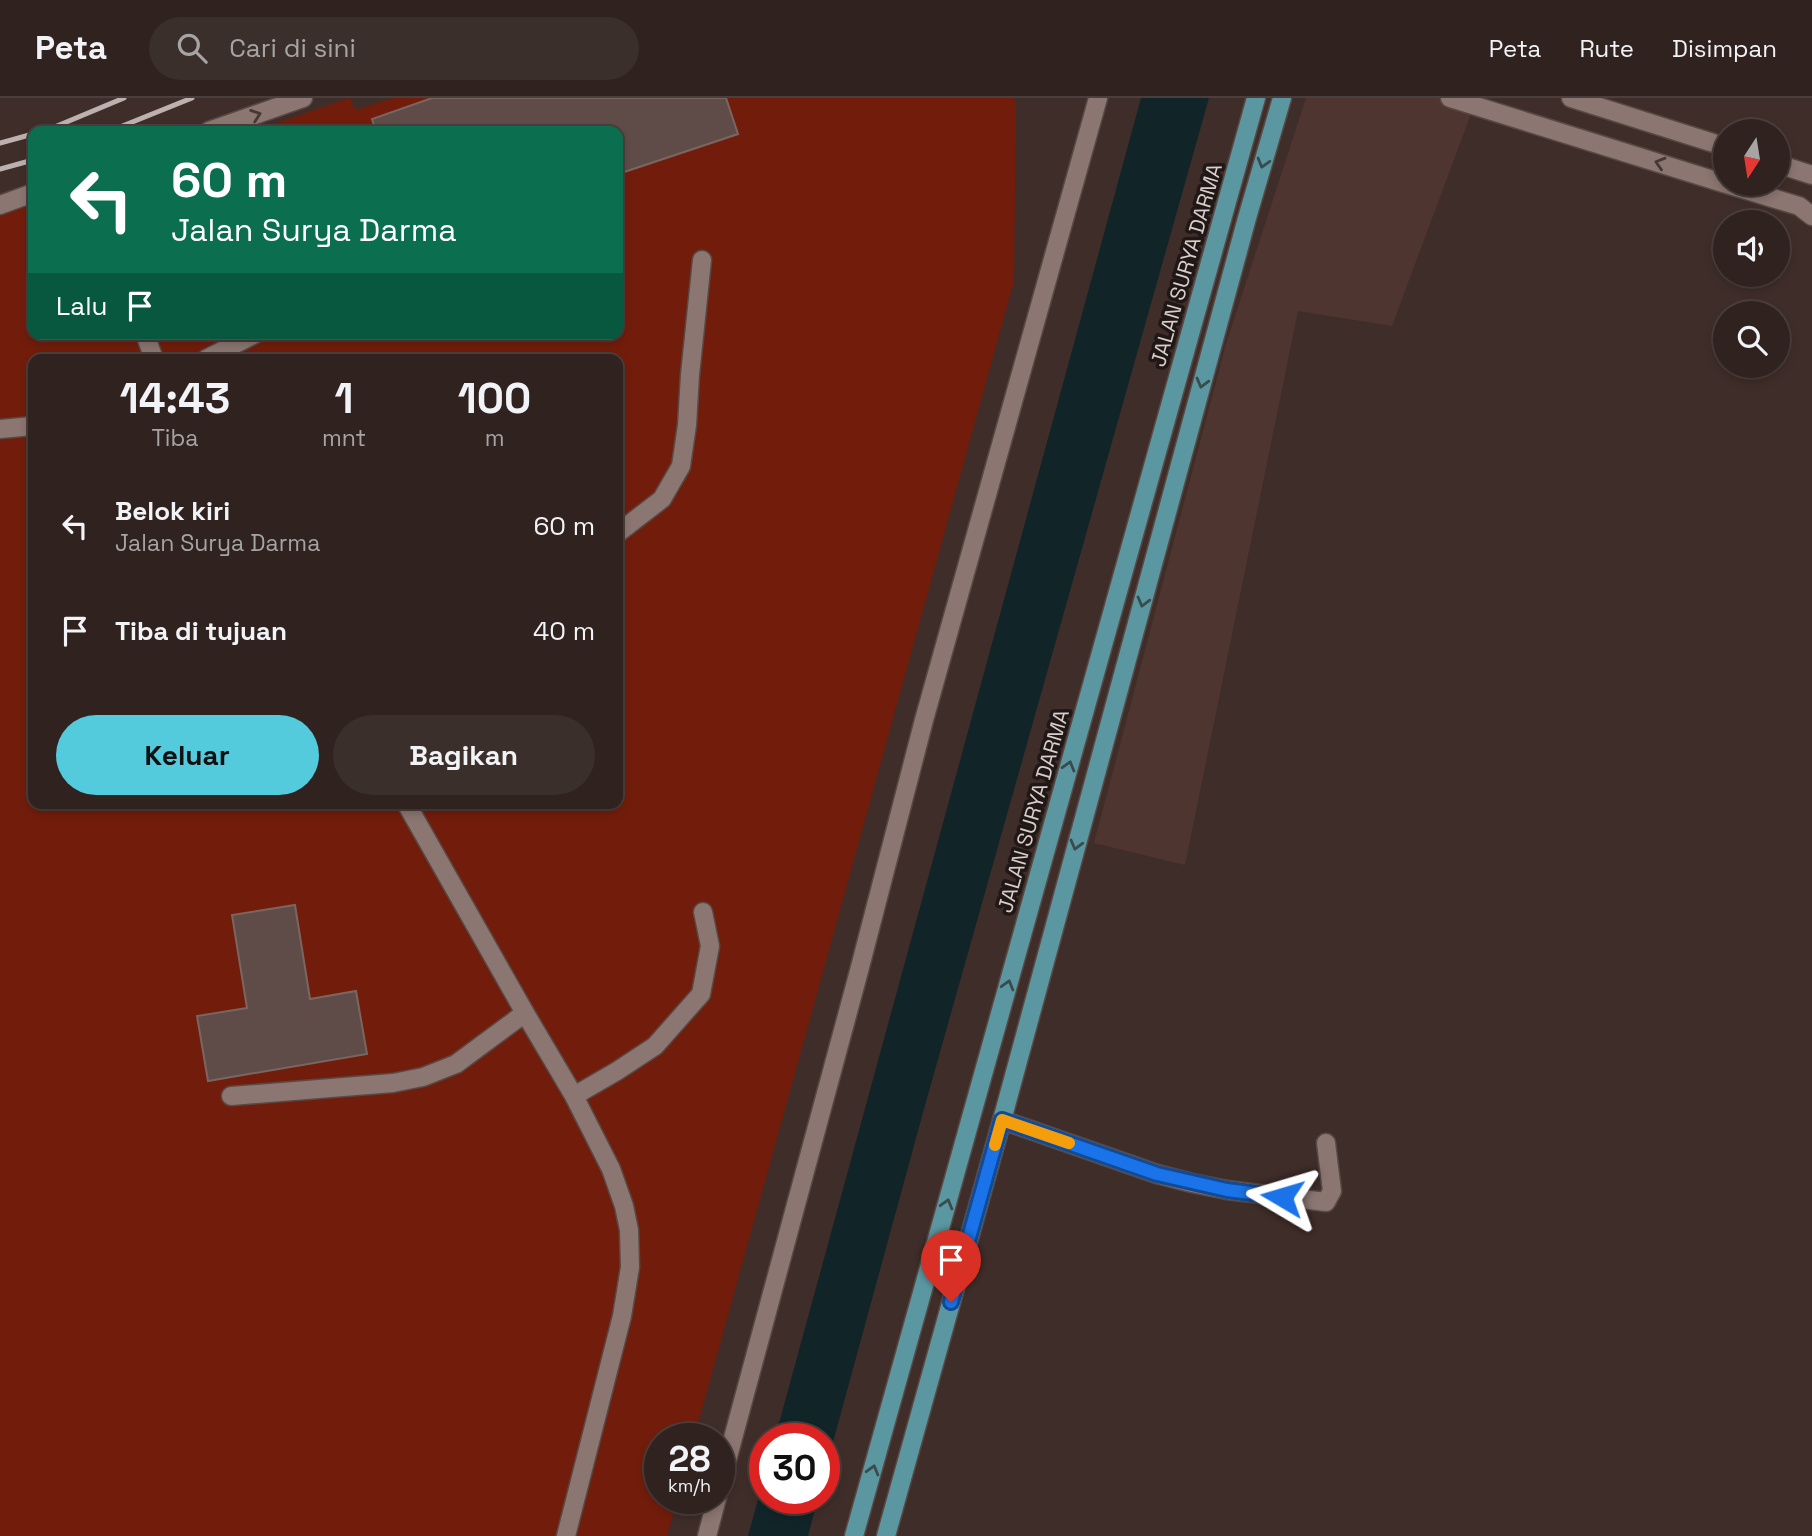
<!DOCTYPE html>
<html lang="id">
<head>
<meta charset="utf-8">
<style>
	:root { --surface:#2f221f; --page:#3b2f2c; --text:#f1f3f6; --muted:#a7a4a4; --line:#4a3f3d; --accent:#54cadd }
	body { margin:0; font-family:"Space Grotesk",sans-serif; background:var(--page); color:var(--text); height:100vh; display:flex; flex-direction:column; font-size:26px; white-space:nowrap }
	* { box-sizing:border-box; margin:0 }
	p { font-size:23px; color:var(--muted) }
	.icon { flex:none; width:38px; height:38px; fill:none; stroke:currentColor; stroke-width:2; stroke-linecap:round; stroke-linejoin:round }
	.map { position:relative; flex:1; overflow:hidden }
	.sheet { position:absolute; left:28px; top:256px; width:595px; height:455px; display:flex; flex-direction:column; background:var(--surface); border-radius:14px; box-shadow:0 4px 10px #0003,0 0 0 2px var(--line) }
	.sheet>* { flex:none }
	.hud { position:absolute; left:28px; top:28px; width:595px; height:214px; border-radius:14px; box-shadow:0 4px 10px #0003,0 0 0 2px var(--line); background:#0b6e4f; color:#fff; overflow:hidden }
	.needle { width:46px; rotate:192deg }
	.fabs { position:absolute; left:1713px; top:21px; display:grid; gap:14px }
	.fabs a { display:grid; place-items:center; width:77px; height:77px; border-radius:50%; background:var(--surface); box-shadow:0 4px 10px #0003,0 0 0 2px var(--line); font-size:35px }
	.speed { position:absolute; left:644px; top:1325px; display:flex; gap:14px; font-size:35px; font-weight:700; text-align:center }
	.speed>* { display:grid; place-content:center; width:91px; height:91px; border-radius:50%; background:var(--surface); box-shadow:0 4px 10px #0003,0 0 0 2px var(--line); line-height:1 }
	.speed small { font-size:18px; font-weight:400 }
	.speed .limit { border:10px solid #d22; background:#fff; color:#111 }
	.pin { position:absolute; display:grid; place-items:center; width:60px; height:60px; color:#fff; margin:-72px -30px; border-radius:50% 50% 50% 0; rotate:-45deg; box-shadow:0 0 7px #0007 }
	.pin .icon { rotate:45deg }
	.me { position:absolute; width:77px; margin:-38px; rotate:277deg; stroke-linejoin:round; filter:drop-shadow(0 0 5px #0008) }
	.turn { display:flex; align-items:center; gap:24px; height:147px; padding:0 28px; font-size:32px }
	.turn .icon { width:91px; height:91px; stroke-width:2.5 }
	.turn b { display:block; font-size:49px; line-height:60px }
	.then { display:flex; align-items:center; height:66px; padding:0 28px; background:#0003; gap:14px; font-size:26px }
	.eta { display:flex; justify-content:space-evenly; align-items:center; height:119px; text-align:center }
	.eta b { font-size:42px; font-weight:700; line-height:49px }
	.primary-button { display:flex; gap:14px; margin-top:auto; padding:14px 28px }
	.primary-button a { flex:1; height:80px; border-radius:42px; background:var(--accent); color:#111; font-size:28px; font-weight:700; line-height:80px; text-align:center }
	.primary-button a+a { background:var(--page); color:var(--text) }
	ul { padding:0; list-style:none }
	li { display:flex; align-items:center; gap:21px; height:105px; padding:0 28px }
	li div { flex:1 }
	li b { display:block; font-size:26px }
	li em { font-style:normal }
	header { display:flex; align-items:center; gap:42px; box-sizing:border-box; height:98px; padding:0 35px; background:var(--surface); border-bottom:2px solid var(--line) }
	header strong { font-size:33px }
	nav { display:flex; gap:38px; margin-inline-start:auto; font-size:24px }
	.search { width:490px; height:63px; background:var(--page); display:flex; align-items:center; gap:18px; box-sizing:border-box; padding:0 24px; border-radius:38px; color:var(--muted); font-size:26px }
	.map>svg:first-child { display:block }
</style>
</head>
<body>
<header>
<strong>Peta</strong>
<div class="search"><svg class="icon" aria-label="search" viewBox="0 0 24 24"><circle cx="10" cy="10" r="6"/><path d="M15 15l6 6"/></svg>Cari di sini</div>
<nav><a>Peta</a><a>Rute</a><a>Disimpan</a></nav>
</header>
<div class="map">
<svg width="1812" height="1438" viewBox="0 0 1812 1438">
	<rect width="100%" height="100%" fill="#3f2d29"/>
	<path fill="#4e3530" d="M 1306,0 L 1477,0 L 1392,228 L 1298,213 L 1185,767 L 1094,745 L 1226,246 Z"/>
	<path fill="#721d0b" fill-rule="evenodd" d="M 349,0 L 356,12 L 393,0 L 1013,0 L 1016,6 L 1014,183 L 694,1340 L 660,1340 L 660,1400 L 678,1400 L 667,1438 L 0,1438 L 0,117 L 33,107 L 33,236 L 618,236 L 618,33 L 253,33 ZM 33,261 L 618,261 L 618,705 L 33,705 Z"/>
	<path fill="#112528" d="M 1141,0 L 1209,0 L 924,1011 L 824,1377 L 824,1340 L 775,1340 Z
		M 765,1376 L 765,1400 L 818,1400 L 808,1438 L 748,1438 Z"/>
	<path fill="#5f4b47" stroke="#7a6661" stroke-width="2" d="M 432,0 L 726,0 L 738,36 L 618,76 L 618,33 L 376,33 L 372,21 Z
		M 295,807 L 310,901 L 356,893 L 367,956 L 208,983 L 197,918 L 247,910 L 232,817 Z"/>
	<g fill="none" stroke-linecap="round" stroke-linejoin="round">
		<defs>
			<path id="minor" d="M 1450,0 L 1726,86
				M 1571,0 L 1726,49
				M 209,33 L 303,0
				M 1778,66 L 1812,77
				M 1726,86 L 1799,108 L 1812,118
				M 0,107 L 33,95
				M 145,236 L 154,261
				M 206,261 L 255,236
				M 0,331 L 33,328
				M 618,435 L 662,401 L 681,368 L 687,327 L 690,277 L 702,162
				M 406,705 L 525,915 L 574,998 L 611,1071 L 624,1108 L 629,1132 L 630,1169 L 622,1218 L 566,1438
				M 231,998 L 393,985 L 423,979 L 456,966 L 525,915
				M 574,998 L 617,973 L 655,948 L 701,896 L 710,848 L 703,814
				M 1002,1022 L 1157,1076 L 1192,1085 L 1227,1092 L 1326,1104 L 1332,1093 L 1326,1045
				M 719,1392 L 859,873 L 924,622 L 1098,0
				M 707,1438 L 717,1400"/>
			<path id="major" d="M 854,1438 L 1256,0
				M 886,1438 L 1002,1022 L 1247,120 L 1282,0"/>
		</defs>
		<use href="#minor" stroke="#584945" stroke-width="21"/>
		<use href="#major" stroke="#584945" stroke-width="21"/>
		<use href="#minor" stroke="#8b7671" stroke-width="18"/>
		<use href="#major" stroke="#5b97a0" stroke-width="18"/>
		<path stroke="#bdb0ae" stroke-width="5" d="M 45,33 L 124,0
			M 110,33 L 192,0
			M 0,45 L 33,36
			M 0,71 L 33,62"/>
	</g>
	<defs><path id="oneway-chevron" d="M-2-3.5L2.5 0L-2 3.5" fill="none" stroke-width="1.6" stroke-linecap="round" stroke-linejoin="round" transform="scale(1.75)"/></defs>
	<g stroke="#453936">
		<use href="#oneway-chevron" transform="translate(256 17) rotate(-19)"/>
		<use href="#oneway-chevron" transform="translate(1660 65) rotate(-163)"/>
	</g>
	<g stroke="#384b4d">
		<use href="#oneway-chevron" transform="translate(1263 65) rotate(106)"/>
		<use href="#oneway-chevron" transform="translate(1202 285) rotate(105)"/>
		<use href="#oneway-chevron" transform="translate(1143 504) rotate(105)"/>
		<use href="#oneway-chevron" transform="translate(1069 668) rotate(-74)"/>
		<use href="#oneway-chevron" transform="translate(1076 747) rotate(105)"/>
		<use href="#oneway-chevron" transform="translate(1008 887) rotate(-74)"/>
		<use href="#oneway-chevron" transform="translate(947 1106) rotate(-74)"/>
		<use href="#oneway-chevron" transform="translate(873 1372) rotate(-74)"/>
	</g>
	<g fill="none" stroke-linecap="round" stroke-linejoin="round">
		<defs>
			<path id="route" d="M 951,1204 L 1002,1022 L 1157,1076 L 1227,1092 L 1282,1099"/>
		</defs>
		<use href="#route" stroke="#114b97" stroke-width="18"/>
		<use href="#route" stroke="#1a73e8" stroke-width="12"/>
		<path stroke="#f59e0b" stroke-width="12" d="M 995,1047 L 1002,1022 L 1069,1045"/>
	</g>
	<g text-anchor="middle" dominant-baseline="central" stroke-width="7" stroke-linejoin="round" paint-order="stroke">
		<g font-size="21" fill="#dacecc" stroke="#201816">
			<text transform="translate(1186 167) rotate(-74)">JALAN SURYA DARMA</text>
			<text transform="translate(1033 713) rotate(-74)">JALAN SURYA DARMA</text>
		</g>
	</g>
</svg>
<div class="fabs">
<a><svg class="needle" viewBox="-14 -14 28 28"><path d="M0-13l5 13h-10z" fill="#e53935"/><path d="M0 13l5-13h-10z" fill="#a7a4a4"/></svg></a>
<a><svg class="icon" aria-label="sound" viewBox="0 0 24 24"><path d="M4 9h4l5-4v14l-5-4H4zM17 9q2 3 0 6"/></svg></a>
<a><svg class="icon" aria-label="search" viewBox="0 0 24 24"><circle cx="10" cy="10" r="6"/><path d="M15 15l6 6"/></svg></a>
</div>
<div class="speed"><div>28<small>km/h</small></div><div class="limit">30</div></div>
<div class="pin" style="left:951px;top:1204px;background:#d93025"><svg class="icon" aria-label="arrive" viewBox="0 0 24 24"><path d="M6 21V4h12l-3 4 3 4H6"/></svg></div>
<svg class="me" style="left:1282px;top:1099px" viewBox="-20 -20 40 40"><path d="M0-17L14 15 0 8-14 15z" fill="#1a73e8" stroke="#fff" stroke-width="4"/></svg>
<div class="hud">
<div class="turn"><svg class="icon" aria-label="left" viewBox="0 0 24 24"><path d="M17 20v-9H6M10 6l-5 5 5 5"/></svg><div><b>60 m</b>Jalan Surya Darma</div></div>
<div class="then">Lalu<svg class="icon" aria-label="arrive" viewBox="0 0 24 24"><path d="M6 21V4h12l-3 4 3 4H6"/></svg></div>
</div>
<section class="sheet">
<div class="eta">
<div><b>14:43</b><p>Tiba</p></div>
<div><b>1</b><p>mnt</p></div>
<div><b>100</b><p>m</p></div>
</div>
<ul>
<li><svg class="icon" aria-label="left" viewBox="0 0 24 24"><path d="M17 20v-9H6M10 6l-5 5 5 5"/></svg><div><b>Belok kiri</b><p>Jalan Surya Darma</p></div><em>60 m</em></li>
<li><svg class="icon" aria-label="arrive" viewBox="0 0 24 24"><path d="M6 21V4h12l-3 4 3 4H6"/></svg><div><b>Tiba di tujuan</b></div><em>40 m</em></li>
</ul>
<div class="primary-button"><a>Keluar</a><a>Bagikan</a></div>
</section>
</div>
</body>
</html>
